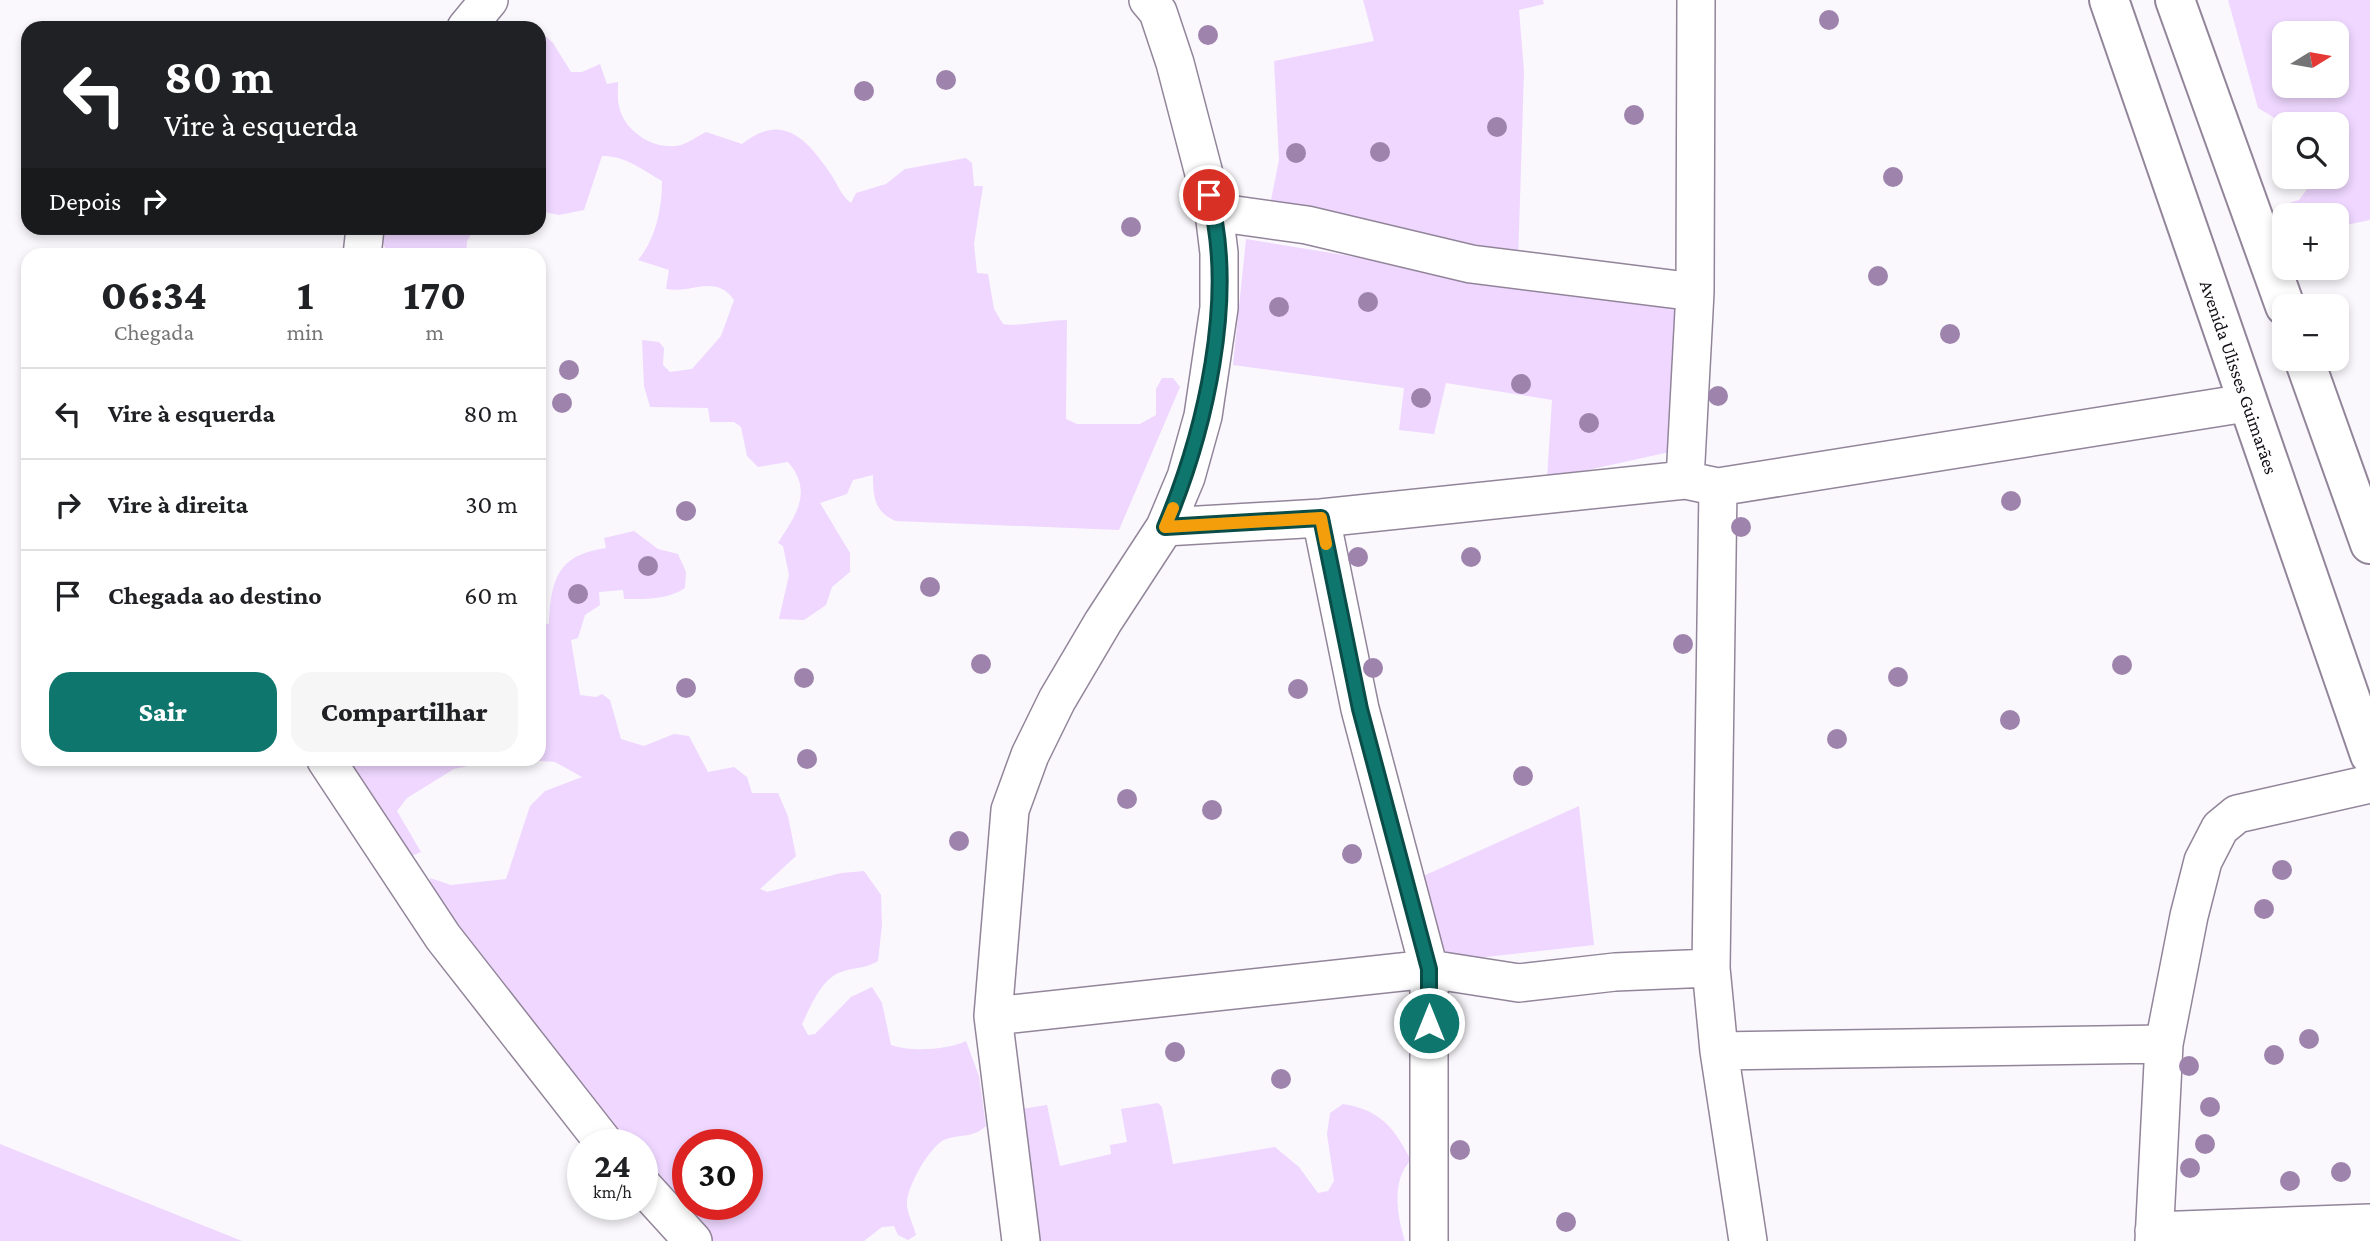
<!DOCTYPE html>
<html lang="pt">
<head>
<meta charset="utf-8">
<style>
	:root { --surface:#fff; --page:#f6f6f6; --text:#202124; --muted:#757577; --line:#e0e0e0; --accent:#0f766e }
	body { margin:0; font-family:"Crimson Pro",serif; background:var(--page); color:var(--text); height:100vh; display:flex; flex-direction:column; font-size:26px; white-space:nowrap }
	* { box-sizing:border-box; margin:0 }
	p { font-size:23px; color:var(--muted) }
	.icon { flex:none; width:38px; height:38px; fill:none; stroke:currentColor; stroke-width:2; stroke-linecap:round; stroke-linejoin:round }
	.map { position:relative; flex:1; overflow:hidden }
	.details { position:absolute; left:21px; top:248px; width:525px; height:518px; display:flex; flex-direction:column; background:var(--surface); border-radius:21px; box-shadow:0 4px 10px #0003 }
	.details>* { flex:none }
	.guide { position:absolute; left:21px; top:21px; width:525px; height:214px; border-radius:21px; box-shadow:0 4px 10px #0003; background:#202124; color:#fff; overflow:hidden }
	.needle { width:46px; rotate:79deg }
	.tools { position:absolute; left:2272px; top:21px; display:grid; gap:14px }
	.tools a { display:grid; place-items:center; width:77px; height:77px; border-radius:14px; background:var(--surface); box-shadow:0 4px 10px #0003; font-size:35px }
	.speed { position:absolute; left:567px; top:1129px; display:flex; gap:14px; font-size:35px; font-weight:700; text-align:center }
	.speed>* { display:grid; place-content:center; width:91px; height:91px; border-radius:50%; background:var(--surface); box-shadow:0 4px 10px #0003; line-height:1 }
	.speed small { font-size:18px; font-weight:400 }
	.speed .limit { border:10px solid #d22; background:#fff; color:#111 }
	.pin { position:absolute; display:grid; place-items:center; width:60px; height:60px; color:#fff; margin:-30px; border:4px solid #fff; border-radius:50%; box-shadow:0 2px 7px #0007 }
	.me { position:absolute; width:77px; margin:-38px; rotate:0deg; stroke-linejoin:round; filter:drop-shadow(0 0 5px #0008) }
	.turn { display:flex; align-items:center; gap:24px; height:147px; padding:0 28px; font-size:32px }
	.turn .icon { width:91px; height:91px; stroke-width:2.5 }
	.turn b { display:block; font-size:49px; line-height:60px }
	.then { display:flex; align-items:center; height:66px; padding:0 28px; background:#0003; gap:14px; font-size:26px }
	.eta { display:flex; justify-content:space-evenly; align-items:center; height:119px; text-align:center }
	.eta b { font-size:42px; font-weight:800; line-height:49px }
	.button { display:flex; gap:14px; margin-top:auto; padding:14px 28px }
	.button a { flex:1; height:80px; border-radius:21px; background:var(--accent); color:#fff; font-size:28px; font-weight:800; line-height:80px; text-align:center }
	.button a+a { background:var(--page); color:var(--text) }
	ul { padding:0; list-style:none }
	li { display:flex; align-items:center; gap:21px; height:91px; padding:0 28px; border-top:2px solid var(--line) }
	li div { flex:1 }
	li b { display:block; font-size:26px }
	li em { font-style:normal }
	.map>svg:first-child { display:block }
</style>
</head>
<body>
<div class="map">
<svg width="2370" height="1241" viewBox="0 0 2370 1241">
	<rect width="100%" height="100%" fill="#faf8fc"/>
	<path fill="#efd7ff" fill-rule="evenodd" d="M 1363,0 L 1543,0 L 1544,4 L 1519,10 L 1524,71 L 1518,263 L 1269,210 L 1279,160 L 1274,61 L 1374,41 Z
		M 2228,0 L 2370,0 L 2370,220 L 2336,227 L 2336,215 L 2285,215 L 2282,205 L 2299,200 L 2316,177 L 2336,177 L 2336,124 L 2285,124 L 2258,108 ZM 2336,33 L 2336,86 L 2284,86 L 2284,33 Z
		M 541,32 L 553,43 L 571,72 L 582,72 L 600,64 L 607,84 L 618,82 C 618,91 617,101 620,110 C 627,134 657,151 681,145 C 690,142 698,136 706,132 L 742,144 C 783,111 808,140 832,176 C 839,187 841,195 851,203 L 856,193 L 886,184 L 905,169 L 966,158 L 972,163 L 974,186 L 983,186 L 974,244 L 977,273 L 988,274 L 994,309 L 1003,324 C 1015,327 1051,320 1067,320 L 1066,419 L 1077,424 L 1140,424 L 1156,415 L 1156,389 L 1162,378 L 1173,378 L 1180,387 L 1119,530 L 896,521 C 874,512 873,496 873,475 L 853,480 L 847,494 L 820,503 L 850,553 L 850,572 L 832,587 L 826,605 L 804,620 L 779,619 L 789,575 L 783,546 L 778,543 C 795,516 814,492 788,462 L 758,467 L 747,456 L 741,427 L 734,422 L 710,422 L 708,408 L 650,407 L 644,386 L 642,340 L 659,342 L 664,348 L 663,365 L 670,372 L 692,369 L 721,336 L 734,300 C 716,273 691,294 666,289 L 669,270 L 638,260 C 656,239 662,208 662,181 C 643,170 624,155 602,156 L 584,210 L 559,215 L 539,211 Z
		M 377,228 L 475,228 L 467,241 L 466,256 L 388,255 Z
		M 1246,239 L 1686,311 L 1674,451 L 1547,479 L 1552,400 L 1446,383 L 1434,434 L 1399,430 L 1404,388 L 1233,365 Z
		M 634,531 L 658,549 L 678,554 L 686,572 L 685,588 C 667,600 646,599 624,599 L 623,590 L 599,592 L 600,605 L 585,615 L 578,638 L 571,640 L 580,695 L 596,697 L 602,694 L 610,700 L 621,739 L 644,746 L 674,734 L 689,736 L 708,772 L 734,767 L 747,777 L 752,793 L 778,793 L 788,816 L 796,856 L 760,889 L 767,892 L 841,873 L 864,871 L 881,895 L 882,925 L 878,961 C 865,969 854,967 841,972 C 821,979 811,1006 802,1024 L 808,1035 L 815,1034 L 851,997 L 872,987 L 882,1003 L 891,1045 C 910,1052 948,1050 966,1041 L 979,1076 L 986,1126 C 973,1138 962,1134 946,1139 C 931,1144 907,1186 907,1203 C 906,1211 914,1226 916,1235 L 908,1240 L 898,1235 L 894,1226 L 882,1227 L 864,1241 L 711,1241 L 642,1162 L 642,1144 L 629,1144 L 435,912 L 430,878 L 451,885 L 506,879 L 530,806 L 545,791 L 582,777 L 555,762 L 528,760 L 482,763 L 454,769 L 407,798 L 397,811 L 421,852 L 403,860 L 338,760 L 539,760 L 539,622 L 549,624 C 551,578 558,555 606,548 L 604,538 ZM 688,1144 L 747,1144 L 747,1204 L 688,1204 Z
		M 1579,806 L 1594,945 L 1459,960 L 1440,948 L 1410,882 Z
		M 1158,1103 L 1162,1107 L 1173,1164 L 1275,1147 L 1299,1167 L 1318,1193 L 1328,1191 L 1334,1181 L 1327,1134 L 1330,1113 L 1343,1104 C 1381,1110 1394,1128 1411,1160 C 1391,1180 1397,1216 1405,1241 L 1022,1241 L 1007,1111 L 1047,1105 L 1060,1166 L 1111,1154 L 1110,1145 L 1127,1142 L 1121,1109 Z
		M 0,1144 L 242,1241 L 0,1241 Z"/>
	<g fill="none" stroke-linecap="round" stroke-linejoin="round">
		<defs>
			<path id="street" d="M 466,28 L 489,0
				M 1214,212 L 1307,225 L 1471,264 L 1695,292
				M 362,256 L 365,228
				M 1685,480 L 1695,292 L 1696,0
				M 1718,487 L 1711,968 L 1719,1051 L 1748,1241
				M 1321,518 L 1360,709 L 1429,969 L 1429,1241
				M 1165,527 L 1321,518 L 1685,480 L 1718,487 L 2246,403
				M 326,760 L 443,937 L 605,1144
				M 993,1016 L 1429,969 L 1519,983 L 1615,972 L 1711,968
				M 1719,1051 L 2164,1044
				M 642,1185 L 693,1241
				M 2154,1231 L 2370,1223
				M 1021,1241 L 993,1016 L 1010,810 L 1030,755 L 1057,700 L 1103,622 L 1165,527 L 1186,477 L 1203,416 L 1219,308 L 1219,253 L 1214,212 L 1175,63 L 1158,12 L 1148,0
				M 2154,1241 L 2164,1044 L 2189,916 L 2203,861 L 2220,828 L 2237,814 L 2370,784"/>
			<g id="primary">
				<path id="s1" d="M 2109,0 L 2370,755"/>
				<path d="M 2175,0 L 2285,306"/>
				<path d="M 2304,359 L 2370,544"/>
			</g>
		</defs>
		<use href="#street" stroke="#92859a" stroke-width="40"/>
		<use href="#primary" stroke="#92859a" stroke-width="42"/>
		<use href="#street" stroke="#fff" stroke-width="37"/>
		<use href="#primary" stroke="#fff" stroke-width="38"/>
	</g>
	<g fill="#9e83ad">
		<circle cx="1829" cy="20" r="10"/>
		<circle cx="1208" cy="35" r="10"/>
		<circle cx="946" cy="80" r="10"/>
		<circle cx="864" cy="91" r="10"/>
		<circle cx="1634" cy="115" r="10"/>
		<circle cx="1497" cy="127" r="10"/>
		<circle cx="1380" cy="152" r="10"/>
		<circle cx="1296" cy="153" r="10"/>
		<circle cx="1893" cy="177" r="10"/>
		<circle cx="1131" cy="227" r="10"/>
		<circle cx="1878" cy="276" r="10"/>
		<circle cx="1368" cy="302" r="10"/>
		<circle cx="1279" cy="307" r="10"/>
		<circle cx="1950" cy="334" r="10"/>
		<circle cx="569" cy="370" r="10"/>
		<circle cx="1521" cy="384" r="10"/>
		<circle cx="1718" cy="396" r="10"/>
		<circle cx="1421" cy="398" r="10"/>
		<circle cx="562" cy="403" r="10"/>
		<circle cx="1589" cy="423" r="10"/>
		<circle cx="2011" cy="501" r="10"/>
		<circle cx="686" cy="511" r="10"/>
		<circle cx="1741" cy="527" r="10"/>
		<circle cx="1358" cy="557" r="10"/>
		<circle cx="1471" cy="557" r="10"/>
		<circle cx="648" cy="566" r="10"/>
		<circle cx="930" cy="587" r="10"/>
		<circle cx="578" cy="594" r="10"/>
		<circle cx="1683" cy="644" r="10"/>
		<circle cx="981" cy="664" r="10"/>
		<circle cx="2122" cy="665" r="10"/>
		<circle cx="1373" cy="668" r="10"/>
		<circle cx="1898" cy="677" r="10"/>
		<circle cx="804" cy="678" r="10"/>
		<circle cx="686" cy="688" r="10"/>
		<circle cx="1298" cy="689" r="10"/>
		<circle cx="2010" cy="720" r="10"/>
		<circle cx="1837" cy="739" r="10"/>
		<circle cx="807" cy="759" r="10"/>
		<circle cx="1523" cy="776" r="10"/>
		<circle cx="1127" cy="799" r="10"/>
		<circle cx="1212" cy="810" r="10"/>
		<circle cx="959" cy="841" r="10"/>
		<circle cx="1352" cy="854" r="10"/>
		<circle cx="2282" cy="870" r="10"/>
		<circle cx="2264" cy="909" r="10"/>
		<circle cx="2309" cy="1039" r="10"/>
		<circle cx="1175" cy="1052" r="10"/>
		<circle cx="2274" cy="1055" r="10"/>
		<circle cx="2189" cy="1066" r="10"/>
		<circle cx="1281" cy="1079" r="10"/>
		<circle cx="2210" cy="1107" r="10"/>
		<circle cx="2205" cy="1144" r="10"/>
		<circle cx="1460" cy="1150" r="10"/>
		<circle cx="2190" cy="1168" r="10"/>
		<circle cx="2341" cy="1172" r="10"/>
		<circle cx="2290" cy="1181" r="10"/>
		<circle cx="1566" cy="1222" r="10"/>
	</g>
	<g fill="none" stroke-linecap="round" stroke-linejoin="round">
		<defs>
			<path id="route" d="M 1209,195 C 1237,297 1205,432 1165,527 L 1321,518 L 1360,709 L 1429,969 L 1429,1023"/>
		</defs>
		<use href="#route" stroke="#0a4d48" stroke-width="18"/>
		<use href="#route" stroke="#0f766e" stroke-width="12"/>
		<path stroke="#f59e0b" stroke-width="12" d="M 1173,508 L 1165,527 L 1321,518 L 1326,544"/>
	</g>
	<g text-anchor="middle" dominant-baseline="central" stroke-width="5" stroke-linejoin="round" paint-order="stroke">
		<g font-size="19" fill="#140f17" stroke="#faf8fc">
			<text stroke="none"><textPath href="#s1" startOffset="399">Avenida Ulisses Guimarães</textPath></text>
		</g>
	</g>
</svg>
<div class="tools">
<a><svg class="needle" viewBox="-14 -14 28 28"><path d="M0-13l5 13h-10z" fill="#e53935"/><path d="M0 13l5-13h-10z" fill="#757577"/></svg></a>
<a><svg class="icon" aria-label="search" viewBox="0 0 24 24"><circle cx="10" cy="10" r="6"/><path d="M15 15l6 6"/></svg></a>
<a>+</a>
<a>−</a>
</div>
<div class="speed"><div>24<small>km/h</small></div><div class="limit">30</div></div>
<div class="pin" style="left:1209px;top:195px;background:#d93025"><svg class="icon" aria-label="arrive" viewBox="0 0 24 24"><path d="M6 21V4h12l-3 4 3 4H6"/></svg></div>
<svg class="me" style="left:1429px;top:1023px" viewBox="-20 -20 40 40"><circle r="17" fill="#0f766e" stroke="#fff" stroke-width="3"/><path d="M0-11L8 9 0 5-8 9z" fill="#fff"/></svg>
<div class="guide">
<div class="turn"><svg class="icon" aria-label="left" viewBox="0 0 24 24"><path d="M17 20v-9H6M10 6l-5 5 5 5"/></svg><div><b>80 m</b>Vire à esquerda</div></div>
<div class="then">Depois<svg class="icon" aria-label="right" viewBox="0 0 24 24"><path d="M7 20v-9h11M14 6l5 5-5 5"/></svg></div>
</div>
<section class="details">
<div class="eta">
<div><b>06:34</b><p>Chegada</p></div>
<div><b>1</b><p>min</p></div>
<div><b>170</b><p>m</p></div>
</div>
<ul>
<li><svg class="icon" aria-label="left" viewBox="0 0 24 24"><path d="M17 20v-9H6M10 6l-5 5 5 5"/></svg><div><b>Vire à esquerda</b></div><em>80 m</em></li>
<li><svg class="icon" aria-label="right" viewBox="0 0 24 24"><path d="M7 20v-9h11M14 6l5 5-5 5"/></svg><div><b>Vire à direita</b></div><em>30 m</em></li>
<li><svg class="icon" aria-label="arrive" viewBox="0 0 24 24"><path d="M6 21V4h12l-3 4 3 4H6"/></svg><div><b>Chegada ao destino</b></div><em>60 m</em></li>
</ul>
<div class="button"><a>Sair</a><a>Compartilhar</a></div>
</section>
</div>
</body>
</html>
